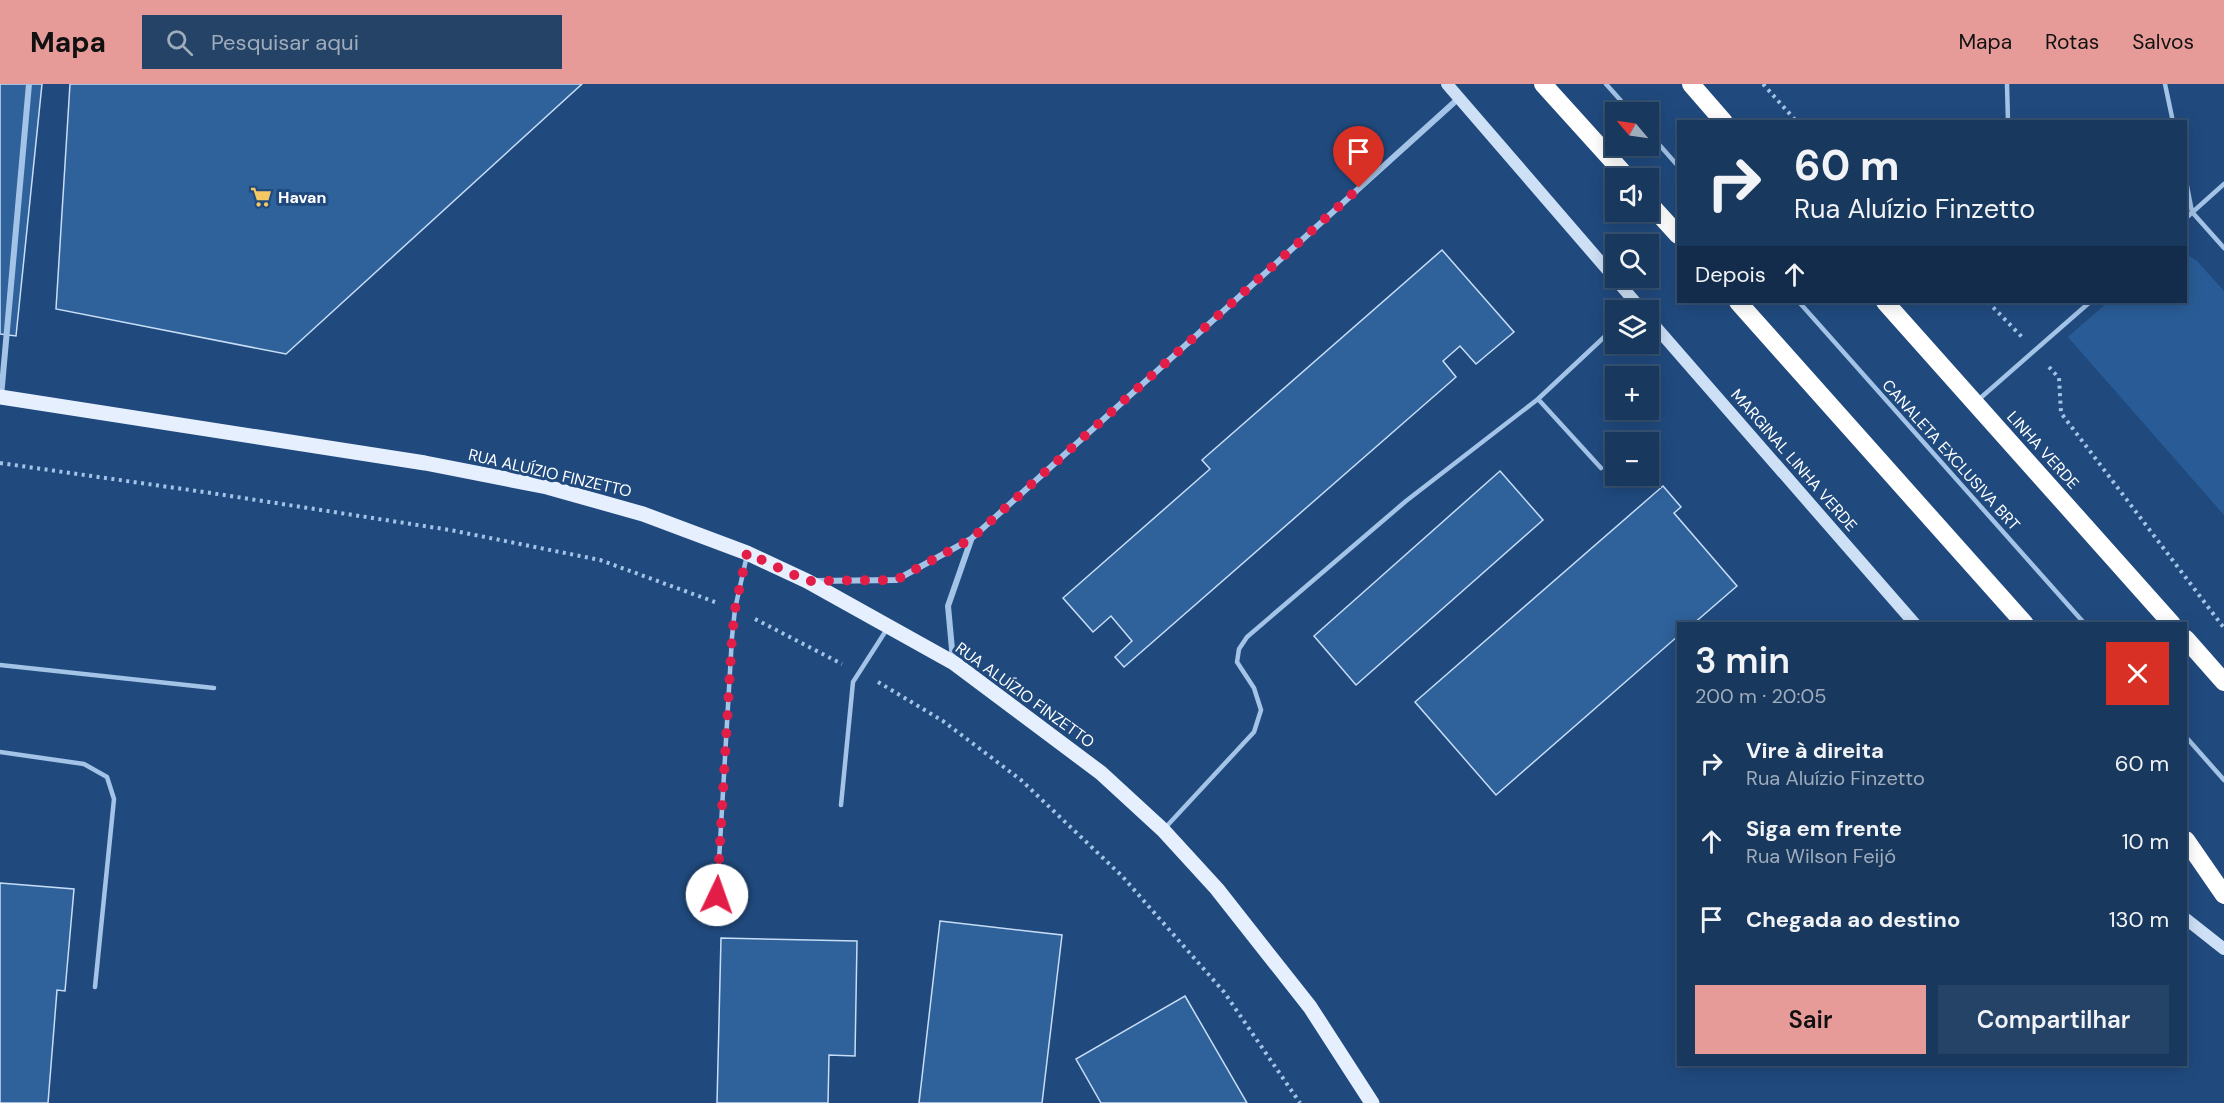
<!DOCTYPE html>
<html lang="pt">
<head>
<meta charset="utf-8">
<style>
	:root { --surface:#18385e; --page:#254367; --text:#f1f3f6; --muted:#9facbc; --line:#365273; --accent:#e69b98 }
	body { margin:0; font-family:"DM Sans",sans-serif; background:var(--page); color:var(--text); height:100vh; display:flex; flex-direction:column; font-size:22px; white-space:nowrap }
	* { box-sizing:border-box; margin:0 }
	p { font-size:20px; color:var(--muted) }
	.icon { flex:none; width:33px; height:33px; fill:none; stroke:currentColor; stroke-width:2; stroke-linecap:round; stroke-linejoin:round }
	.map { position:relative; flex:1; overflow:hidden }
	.drawer { position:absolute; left:1677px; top:538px; width:510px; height:444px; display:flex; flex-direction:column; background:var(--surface); border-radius:0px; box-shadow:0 3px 15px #0003,0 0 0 2px var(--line) }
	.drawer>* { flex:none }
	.banner { position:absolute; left:1677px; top:36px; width:510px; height:183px; border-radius:0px; box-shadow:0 3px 15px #0003,0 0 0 2px var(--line); background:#18385e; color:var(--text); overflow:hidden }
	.needle { width:39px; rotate:299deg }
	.tools { position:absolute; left:1605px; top:18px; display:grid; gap:12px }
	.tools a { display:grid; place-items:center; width:54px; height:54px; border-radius:0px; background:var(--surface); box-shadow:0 3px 15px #0003,0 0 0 2px var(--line); font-size:30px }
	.pin { position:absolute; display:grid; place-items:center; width:51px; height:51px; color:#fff; margin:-62px -26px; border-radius:50% 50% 50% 0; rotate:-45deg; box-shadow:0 0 6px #0007 }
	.pin .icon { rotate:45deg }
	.me { position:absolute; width:66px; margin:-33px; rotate:3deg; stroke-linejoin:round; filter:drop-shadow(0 0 4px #0008) }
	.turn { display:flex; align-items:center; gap:21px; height:126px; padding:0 18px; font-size:27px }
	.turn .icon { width:78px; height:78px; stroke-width:2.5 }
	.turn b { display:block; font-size:42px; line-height:51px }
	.then { display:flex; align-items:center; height:57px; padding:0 18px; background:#0003; gap:12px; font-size:22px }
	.round { display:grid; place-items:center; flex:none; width:63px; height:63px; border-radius:0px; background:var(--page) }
	.head { display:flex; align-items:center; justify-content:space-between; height:102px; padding:0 18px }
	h1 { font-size:36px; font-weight:600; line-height:45px }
	.primary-button { display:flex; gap:12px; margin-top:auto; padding:12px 18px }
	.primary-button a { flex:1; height:69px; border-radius:0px; background:var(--accent); color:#111; font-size:24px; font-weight:600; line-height:69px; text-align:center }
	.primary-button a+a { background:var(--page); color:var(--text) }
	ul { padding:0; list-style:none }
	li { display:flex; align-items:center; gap:18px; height:78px; padding:0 18px }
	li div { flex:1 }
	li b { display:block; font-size:22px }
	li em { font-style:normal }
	header { display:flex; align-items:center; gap:36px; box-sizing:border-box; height:84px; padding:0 30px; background:var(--accent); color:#111 }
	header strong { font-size:28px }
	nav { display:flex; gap:33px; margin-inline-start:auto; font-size:21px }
	.search { width:420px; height:54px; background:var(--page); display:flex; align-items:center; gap:15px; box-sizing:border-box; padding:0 21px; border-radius:0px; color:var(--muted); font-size:22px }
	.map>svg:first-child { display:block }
</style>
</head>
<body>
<header>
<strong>Mapa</strong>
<div class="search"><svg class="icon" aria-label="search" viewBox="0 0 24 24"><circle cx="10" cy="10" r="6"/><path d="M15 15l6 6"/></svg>Pesquisar aqui</div>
<nav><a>Mapa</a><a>Rotas</a><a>Salvos</a></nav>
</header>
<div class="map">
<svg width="2224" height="1019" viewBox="0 0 2224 1019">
	<rect width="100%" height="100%" fill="#204a7e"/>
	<path fill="#295c96" d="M 2186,170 L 2197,177 L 2224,207 L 2224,431 L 2068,253 L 2108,218 L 2186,218 Z"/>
	<path fill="#2f619b" stroke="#c7ddf6" stroke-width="1.5" d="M 0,0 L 42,0 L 16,252 L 0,250 Z
		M 70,0 L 582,0 L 286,270 L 56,225 Z
		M 1442,166 L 1514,248 L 1476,280 L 1460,262 L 1443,277 L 1456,293 L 1124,583 L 1115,573 L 1132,557 L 1111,532 L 1093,548 L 1063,514 L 1210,385 L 1202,376 Z
		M 1500,387 L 1543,436 L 1356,601 L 1314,552 Z
		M 1663,402 L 1681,423 L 1674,429 L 1737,502 L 1693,540 L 1678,540 L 1678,552 L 1496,711 L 1415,618 Z
		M 0,799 L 74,805 L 65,907 L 57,906 L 48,1019 L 0,1019 Z
		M 940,837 L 1062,851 L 1042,1019 L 919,1019 Z
		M 721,854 L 857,857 L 855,972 L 829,971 L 828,1019 L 717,1019 Z
		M 1185,912 L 1247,1019 L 1101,1019 L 1076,975 Z"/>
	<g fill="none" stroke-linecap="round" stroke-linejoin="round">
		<path stroke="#a3c3e7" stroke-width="4" stroke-dasharray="3 4.5" stroke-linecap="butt" d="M 1763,0 L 1797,38
			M 1988,218 L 2022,253
			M 2049,283 L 2059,294 L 2061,329 L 2224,544
			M 0,379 L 211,409 L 450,446 L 600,476 L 715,518
			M 755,535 L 842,580
			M 878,598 L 943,637 L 1021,696 L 1122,792 L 1224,908 L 1300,1019"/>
		<path stroke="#a3c3e7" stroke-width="4.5" d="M 1606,0 L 1631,28
			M 2007,0 L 2008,38
			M 2165,0 L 2173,38
			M 1648,48 L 1678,82
			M 2186,97 L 2192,128 L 2224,164
			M 2186,134 L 2224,100
			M 1799,218 L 2085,540
			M 1977,317 L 2090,218
			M 1601,384 L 1538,315 L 1616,242
			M 0,581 L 214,604
			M 2186,653 L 2224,696
			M 0,668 L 84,680 L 107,693 L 114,715 L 95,903
			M 841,721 L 853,598 L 887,545
			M 1165,744 L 1254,648 L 1261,626 L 1254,604 L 1237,578 L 1239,565 L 1247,553 L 1406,417 L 1538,315
			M 717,811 L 732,553 L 735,525 L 747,471"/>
		<path stroke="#a3c3e7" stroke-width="6" d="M 1,313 L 29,0
			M 815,497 L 896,496 L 971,455 L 1459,14
			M 953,576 L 948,522 L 971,456"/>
		<path stroke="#cee0f6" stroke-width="12" d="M 1447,0 L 1642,226
			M 1648,234 L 1915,540
			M 2186,835 L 2224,865"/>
		<path stroke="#e5effd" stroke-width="15" d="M 0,313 L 425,379 L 547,403 L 643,430 L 747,469 L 807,497 L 954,579 L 1101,689 L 1163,746 L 1217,805 L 1310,923 L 1372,1019"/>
		<path stroke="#fff" stroke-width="18" d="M 1543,0 L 1628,94
			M 1691,0 L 1724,38
			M 1648,118 L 1678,151
			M 1738,218 L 2025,540
			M 1885,218 L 2172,540
			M 2186,555 L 2224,598
			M 2186,756 L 2224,811"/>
	</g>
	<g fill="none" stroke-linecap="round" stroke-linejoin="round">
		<path stroke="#e11d48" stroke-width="10" stroke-dasharray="0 18" d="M 717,811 L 732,553 L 735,525 L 747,469 L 807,497 L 896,496 L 971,455 L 1359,104"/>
	</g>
	<defs>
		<symbol id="supermarket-bare" viewBox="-9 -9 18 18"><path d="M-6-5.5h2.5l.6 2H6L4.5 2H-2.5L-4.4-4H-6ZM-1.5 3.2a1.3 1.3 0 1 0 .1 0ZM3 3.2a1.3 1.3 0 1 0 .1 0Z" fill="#f5c863" stroke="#204a7e" stroke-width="2.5" paint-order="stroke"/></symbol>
	</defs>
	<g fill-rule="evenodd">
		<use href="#supermarket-bare" x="246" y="98" width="30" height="30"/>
	</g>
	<g text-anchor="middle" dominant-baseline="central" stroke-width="6" stroke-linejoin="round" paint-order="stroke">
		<g font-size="16" font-weight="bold" fill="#fff" stroke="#204a7e" text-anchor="start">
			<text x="278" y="113">Havan</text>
		</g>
		<g font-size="16" fill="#fff" stroke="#204a7e">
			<text transform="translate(2043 366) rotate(48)">LINHA VERDE</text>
			<text transform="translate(1951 371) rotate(48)">CANALETA EXCLUSIVA BRT</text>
			<text transform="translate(1794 376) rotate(49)">MARGINAL LINHA VERDE</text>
			<text transform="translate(550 389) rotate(13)">RUA ALUÍZIO FINZETTO</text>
			<text transform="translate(1025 611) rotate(36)">RUA ALUÍZIO FINZETTO</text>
		</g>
	</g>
</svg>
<div class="tools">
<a><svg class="needle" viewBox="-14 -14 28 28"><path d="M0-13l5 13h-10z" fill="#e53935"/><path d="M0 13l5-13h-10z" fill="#9facbc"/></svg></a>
<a><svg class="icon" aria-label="sound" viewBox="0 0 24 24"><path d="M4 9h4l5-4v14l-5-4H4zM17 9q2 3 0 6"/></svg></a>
<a><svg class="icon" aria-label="search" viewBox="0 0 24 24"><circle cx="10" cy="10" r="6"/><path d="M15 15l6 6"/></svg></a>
<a><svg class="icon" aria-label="layers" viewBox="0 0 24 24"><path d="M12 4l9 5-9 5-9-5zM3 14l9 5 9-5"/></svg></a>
<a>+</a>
<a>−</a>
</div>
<div class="pin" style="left:1359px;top:104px;background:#d93025"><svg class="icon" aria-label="arrive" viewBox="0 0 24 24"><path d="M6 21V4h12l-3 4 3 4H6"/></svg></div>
<svg class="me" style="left:717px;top:811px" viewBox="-20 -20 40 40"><circle r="19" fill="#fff"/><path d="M0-13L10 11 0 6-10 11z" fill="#e11d48"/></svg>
<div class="banner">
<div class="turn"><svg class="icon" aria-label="right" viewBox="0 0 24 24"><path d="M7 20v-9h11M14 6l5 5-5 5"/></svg><div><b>60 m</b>Rua Aluízio Finzetto</div></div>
<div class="then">Depois<svg class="icon" aria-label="ahead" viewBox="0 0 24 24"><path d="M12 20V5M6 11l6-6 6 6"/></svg></div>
</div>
<section class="drawer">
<div class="head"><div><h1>3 min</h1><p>200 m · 20:05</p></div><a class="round" style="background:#d93025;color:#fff"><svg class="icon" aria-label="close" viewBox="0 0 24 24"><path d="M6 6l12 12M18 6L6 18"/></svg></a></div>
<ul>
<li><svg class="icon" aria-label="right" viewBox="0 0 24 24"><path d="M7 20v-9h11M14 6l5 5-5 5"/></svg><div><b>Vire à direita</b><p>Rua Aluízio Finzetto</p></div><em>60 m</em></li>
<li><svg class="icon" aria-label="ahead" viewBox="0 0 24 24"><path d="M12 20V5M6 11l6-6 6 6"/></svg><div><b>Siga em frente</b><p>Rua Wilson Feijó</p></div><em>10 m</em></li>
<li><svg class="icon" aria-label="arrive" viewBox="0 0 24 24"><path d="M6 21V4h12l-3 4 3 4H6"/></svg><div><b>Chegada ao destino</b></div><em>130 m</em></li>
</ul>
<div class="primary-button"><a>Sair</a><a>Compartilhar</a></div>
</section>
</div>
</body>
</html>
